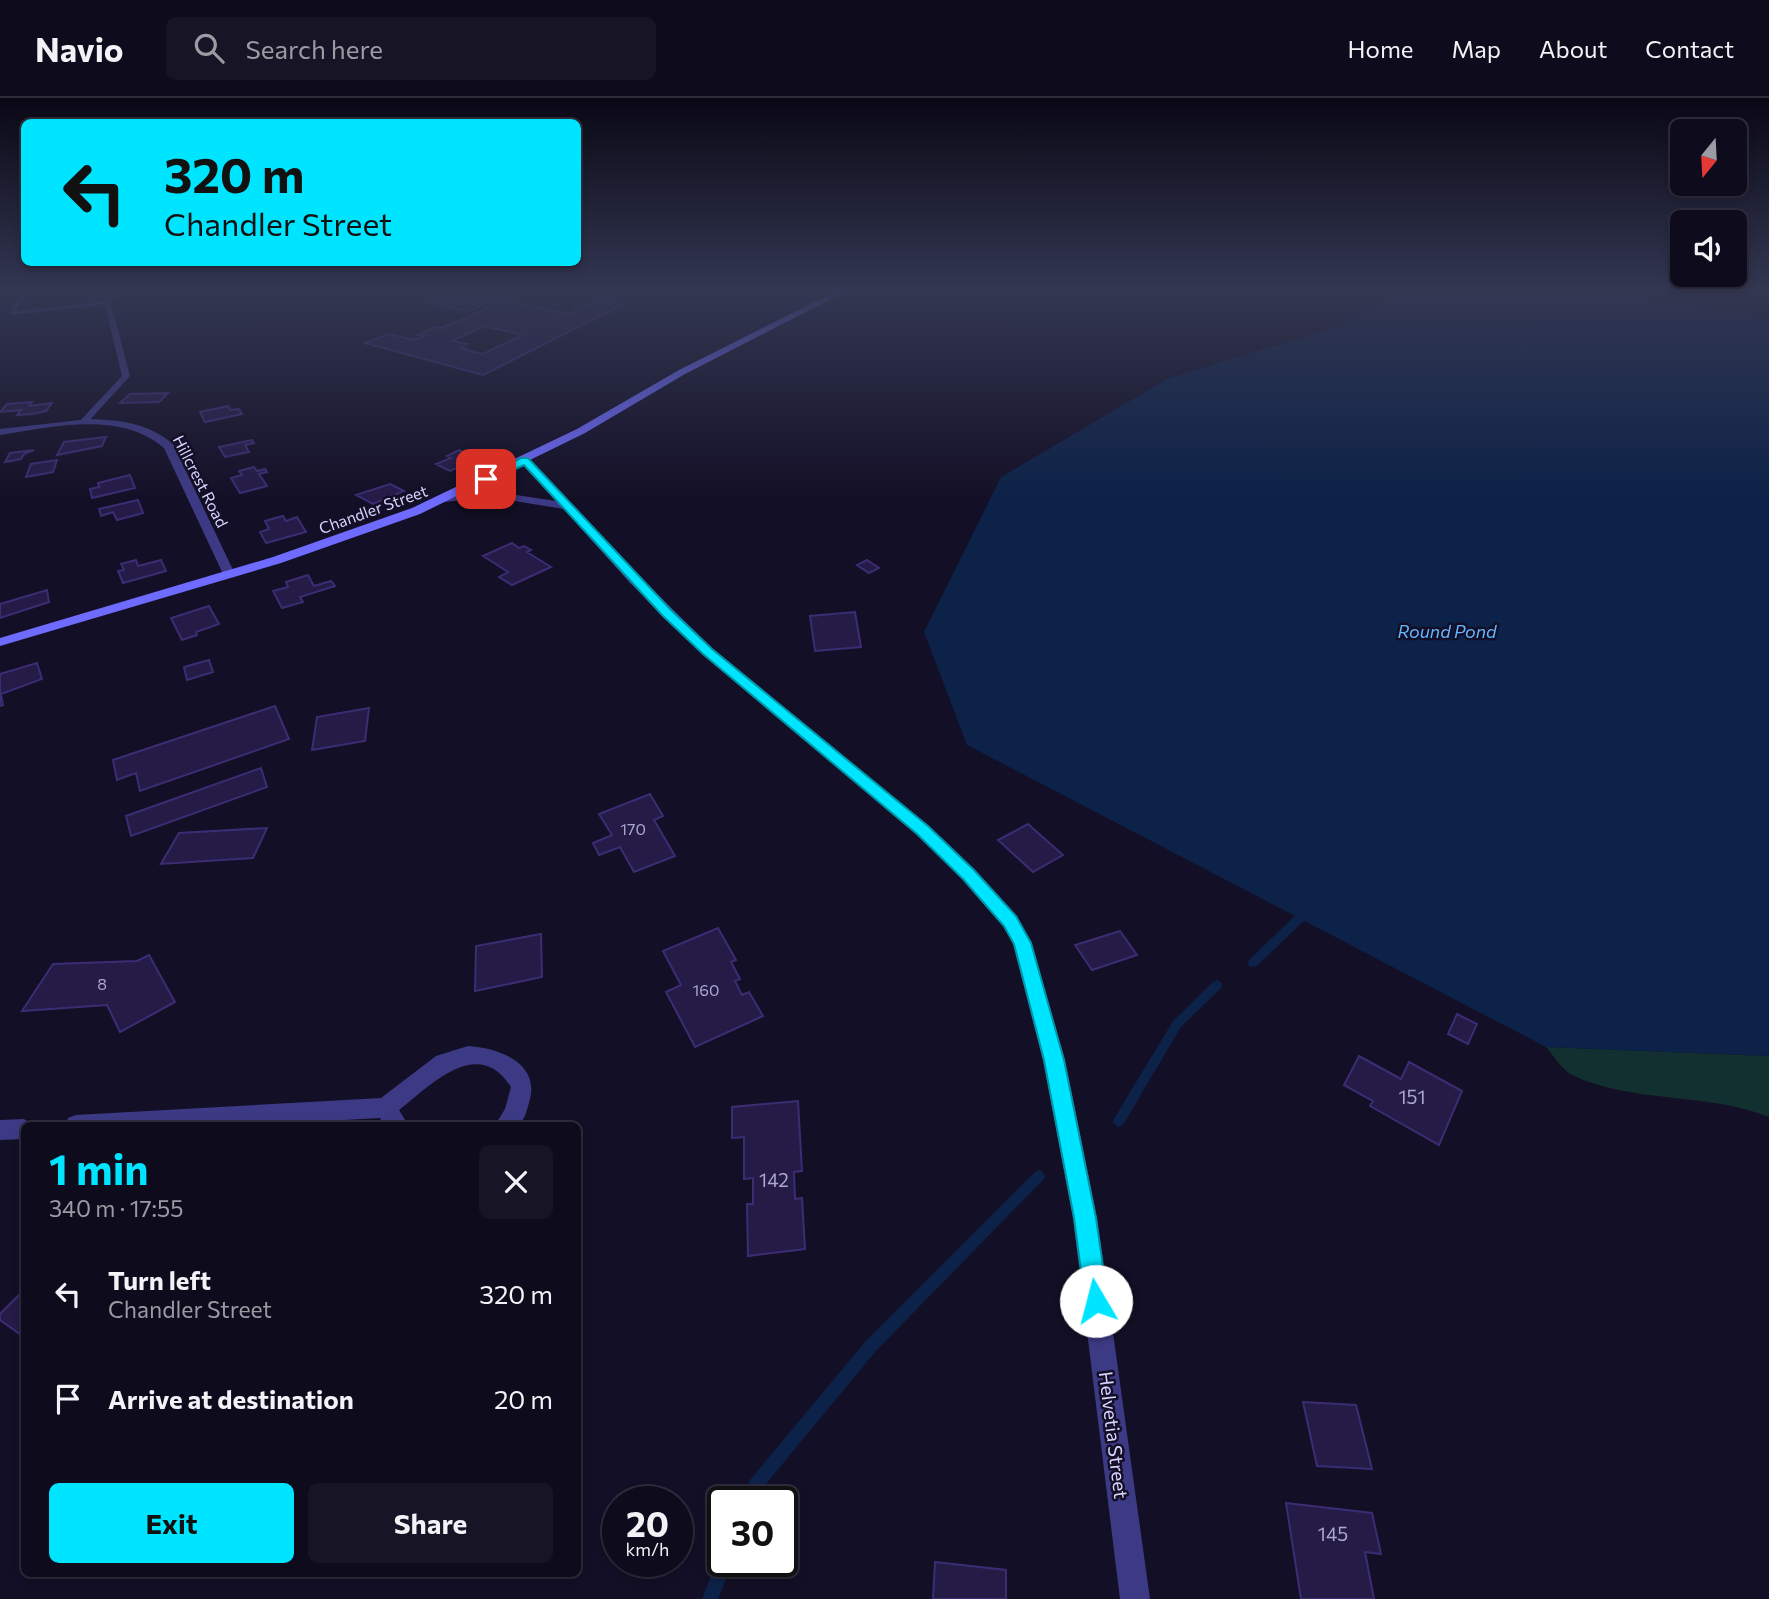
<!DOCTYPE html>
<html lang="en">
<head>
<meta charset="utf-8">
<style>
	:root { --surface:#0e0b1c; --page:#171425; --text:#f1f3f6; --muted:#9b9ba3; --line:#2e2b3b; --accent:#00e5ff }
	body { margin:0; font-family:Commissioner,sans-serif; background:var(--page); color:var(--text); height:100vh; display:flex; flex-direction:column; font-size:26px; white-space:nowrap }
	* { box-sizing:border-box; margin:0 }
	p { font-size:23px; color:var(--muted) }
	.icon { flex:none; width:38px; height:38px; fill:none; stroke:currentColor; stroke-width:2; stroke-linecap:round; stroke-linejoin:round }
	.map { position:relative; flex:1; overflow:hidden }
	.side { position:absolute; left:21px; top:1024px; width:560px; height:455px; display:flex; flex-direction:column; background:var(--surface); border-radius:10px; box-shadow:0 4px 10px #0003,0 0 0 2px var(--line) }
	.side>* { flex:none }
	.hud { position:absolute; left:21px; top:21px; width:560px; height:147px; border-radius:10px; box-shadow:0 4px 10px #0003,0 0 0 2px var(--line); background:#00e5ff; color:#111; overflow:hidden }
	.needle { width:46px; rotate:198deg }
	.tools { position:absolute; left:1670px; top:21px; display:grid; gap:14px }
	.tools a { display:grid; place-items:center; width:77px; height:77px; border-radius:10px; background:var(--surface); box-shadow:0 4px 10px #0003,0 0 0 2px var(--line); font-size:35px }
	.speed { position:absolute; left:602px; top:1388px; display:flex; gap:14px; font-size:35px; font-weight:700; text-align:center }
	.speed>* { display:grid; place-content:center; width:91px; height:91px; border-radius:50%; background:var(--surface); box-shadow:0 4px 10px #0003,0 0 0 2px var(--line); line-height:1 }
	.speed small { font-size:18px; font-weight:400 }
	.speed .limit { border:4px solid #111; border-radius:10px; background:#fff; color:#111 }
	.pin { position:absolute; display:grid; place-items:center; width:60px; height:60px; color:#fff; margin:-30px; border-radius:14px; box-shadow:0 4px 10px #0006 }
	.me { position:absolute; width:77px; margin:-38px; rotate:352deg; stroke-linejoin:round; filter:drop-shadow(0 0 5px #0008) }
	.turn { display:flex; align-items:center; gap:24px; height:147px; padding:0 28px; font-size:32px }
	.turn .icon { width:91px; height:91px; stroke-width:2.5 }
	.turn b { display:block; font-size:49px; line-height:60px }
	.round { display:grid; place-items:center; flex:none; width:74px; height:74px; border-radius:10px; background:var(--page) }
	.headline { display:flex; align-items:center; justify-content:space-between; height:119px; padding:0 28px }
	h1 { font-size:42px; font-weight:700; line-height:52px; color:var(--accent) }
	.button { display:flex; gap:14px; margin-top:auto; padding:14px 28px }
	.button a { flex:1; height:80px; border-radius:10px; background:var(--accent); color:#111; font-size:28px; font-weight:700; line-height:80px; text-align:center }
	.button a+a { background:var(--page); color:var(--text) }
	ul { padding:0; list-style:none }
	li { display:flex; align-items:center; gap:21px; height:105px; padding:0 28px }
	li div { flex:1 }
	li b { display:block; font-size:26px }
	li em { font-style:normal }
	header { display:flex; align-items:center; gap:42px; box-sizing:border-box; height:98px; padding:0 35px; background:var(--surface); border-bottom:2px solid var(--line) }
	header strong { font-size:33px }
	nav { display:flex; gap:38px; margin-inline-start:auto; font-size:24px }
	.search { width:490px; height:63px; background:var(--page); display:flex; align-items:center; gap:18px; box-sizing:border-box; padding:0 24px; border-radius:10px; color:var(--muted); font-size:26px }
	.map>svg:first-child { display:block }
</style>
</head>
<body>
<header>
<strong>Navio</strong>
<div class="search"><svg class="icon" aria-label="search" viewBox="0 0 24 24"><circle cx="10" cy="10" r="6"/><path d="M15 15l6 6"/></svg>Search here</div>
<nav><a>Home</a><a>Map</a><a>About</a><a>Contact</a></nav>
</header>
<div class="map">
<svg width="1769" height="1501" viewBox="0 0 1769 1501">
	<rect width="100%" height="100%" fill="#130f26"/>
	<path fill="#12302f" d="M 1546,949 L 1769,958 L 1769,1019 C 1707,994 1633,1006 1572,977 C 1562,972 1554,958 1546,949 Z"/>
	<path fill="#0c2248" d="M 1404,192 L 1631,192 L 1640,201 L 1769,221 L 1769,958 L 1546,949 L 967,647 L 924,534 L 1001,379 L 1169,280 L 1341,228 Z"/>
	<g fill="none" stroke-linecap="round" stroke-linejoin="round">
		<path fill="#0c2248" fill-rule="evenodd" d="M 1308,808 L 1312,809 L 1313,812 L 1312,815 L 1257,868 L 1253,869 L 1249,868 L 1248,865 L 1249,862 L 1304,809 Z
			M 1217,882 L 1221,884 L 1222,887 L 1221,890 L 1181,929 L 1123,1027 L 1119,1029 L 1115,1027 L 1113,1023 L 1115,1019 L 1173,923 L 1213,884 Z
			M 1039,1072 L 1043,1074 L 1045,1078 L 1043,1082 L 875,1254 L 761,1392 L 757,1404 L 741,1404 L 750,1382 L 865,1244 L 1035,1074 Z
			M 723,1456 L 723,1463 L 733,1463 L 718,1501 L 702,1501 L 719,1457 Z"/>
	</g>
	<path fill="#241b47" stroke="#3b2d73" stroke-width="2" fill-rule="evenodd" d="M 456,192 L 471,192 L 502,199 L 497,201 L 568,216 L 599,202 L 622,207 L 483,277 L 365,245 L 389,236 L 415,242 L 424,238 L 418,237 L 435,229 L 441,230 L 489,210 L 480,208 L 468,213 L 427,204 ZM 484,228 L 523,237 L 483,256 L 465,252 L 467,251 L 460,250 L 467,246 L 452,243 Z
		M 168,295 L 159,304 L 120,305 L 130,296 Z
		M 32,304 L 29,308 L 52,305 L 46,313 L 32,316 L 17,317 L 21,312 L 0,314 L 7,306 Z
		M 228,308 L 230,312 L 239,311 L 242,316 L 205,324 L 200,314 Z
		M 106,339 L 102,348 L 57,357 L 64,344 Z
		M 252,342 L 254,345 L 245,347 L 249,354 L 225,359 L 219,349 Z
		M 34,352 L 24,356 L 21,361 L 5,364 L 10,355 Z
		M 459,352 L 478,361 L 450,373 L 436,366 L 451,360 L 447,358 Z
		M 57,362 L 53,374 L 26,379 L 31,366 Z
		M 254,369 L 257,373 L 265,371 L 267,374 L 259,376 L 267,388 L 240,395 L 231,380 L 242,377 L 239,373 Z
		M 130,377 L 135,390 L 92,400 L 90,391 L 99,389 L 98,385 Z
		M 390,386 L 404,393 L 373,406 L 356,397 Z
		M 138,402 L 143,415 L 117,422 L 113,414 L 101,418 L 99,411 Z
		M 283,418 L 286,423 L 297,419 L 306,434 L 266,445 L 260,434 L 269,431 L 265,423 Z
		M 512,445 L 519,450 L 524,448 L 531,452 L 527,454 L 551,469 L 512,487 L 499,479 L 508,474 L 483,458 Z
		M 136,462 L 138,468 L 161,462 L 166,473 L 123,485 L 118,473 L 124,472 L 121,466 Z
		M 867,462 L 879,470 L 869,475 L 857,467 Z
		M 308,477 L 314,488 L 331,483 L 335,488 L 300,499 L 303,504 L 282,510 L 273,493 L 288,489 L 286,484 Z
		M 47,492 L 49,504 L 0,520 L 0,506 Z
		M 209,508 L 219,526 L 196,534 L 197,537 L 182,542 L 171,520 Z
		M 855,514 L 861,549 L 815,553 L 810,518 Z
		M 209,562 L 213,574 L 187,582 L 184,569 Z
		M 37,565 L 42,581 L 1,596 L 3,607 L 0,608 L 0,576 Z
		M 275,608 L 289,641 L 140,693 L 136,675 L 117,682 L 113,662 Z
		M 369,610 L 365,643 L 312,652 L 317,619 Z
		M 261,670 L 267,689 L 131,738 L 126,718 Z
		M 650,696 L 663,718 L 654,722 L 675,758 L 634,774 L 620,749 L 599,757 L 593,745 L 612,737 L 599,716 Z
		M 1028,726 L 1063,757 L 1033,774 L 998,742 Z
		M 267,730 L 253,760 L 161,766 L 179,735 Z
		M 718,830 L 736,862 L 731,864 L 740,881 L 735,883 L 742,897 L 749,894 L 763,918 L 695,949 L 666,894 L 681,887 L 663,853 Z
		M 1120,833 L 1137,857 L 1092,872 L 1075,847 Z
		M 541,836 L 542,879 L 475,893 L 476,848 Z
		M 149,857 L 175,904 L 120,934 L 107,907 L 22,913 L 53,866 L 137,863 Z
		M 1457,916 L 1477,926 L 1468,946 L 1448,936 Z
		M 1359,958 L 1401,981 L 1409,964 L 1462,993 L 1439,1047 L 1370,1008 L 1373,1003 L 1344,987 Z
		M 798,1003 L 802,1073 L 794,1074 L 795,1101 L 802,1100 L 805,1151 L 748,1158 L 747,1106 L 753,1106 L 753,1080 L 744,1081 L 744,1039 L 732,1040 L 732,1009 Z
		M 24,1192 L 24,1239 L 0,1222 L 0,1216 Z
		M 1303,1304 L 1356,1307 L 1372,1371 L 1317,1368 Z
		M 1286,1405 L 1372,1415 L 1381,1456 L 1365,1454 L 1374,1501 L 1301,1501 Z
		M 935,1464 L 1006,1472 L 1006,1501 L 933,1501 Z"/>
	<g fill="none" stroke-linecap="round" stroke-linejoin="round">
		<path fill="#3d3a85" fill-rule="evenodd" d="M 22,192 L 28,192 L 16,213 L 105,203 L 109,192 L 115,192 L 111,205 L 130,278 L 86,326 L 79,324 L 122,278 L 105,207 L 9,217 Z"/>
		<path fill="#3d3a85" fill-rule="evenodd" d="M 89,321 C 121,322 148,325 173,346 L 235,476 L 234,479 L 229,480 L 223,476 L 164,350 C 120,312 53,329 0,337 L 0,331 Z
			M 521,360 L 529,360 L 640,479 L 712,550 L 929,728 L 975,772 L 1017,818 L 1029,840 L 1065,962 L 1097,1120 L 1150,1501 L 1120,1501 L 1073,1120 L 1043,962 L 1013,845 L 1003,828 L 963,782 L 917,736 L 702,556 L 630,485 L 564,411 L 489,399 L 445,404 L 439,401 L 445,398 L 489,393 L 556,403 L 521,364 Z
			M 468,948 C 498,950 539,964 530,1001 C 527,1011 526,1019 519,1027 L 495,1027 L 505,1011 L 511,989 C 478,937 431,987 399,1012 L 408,1027 L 384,1027 L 380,1020 L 255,1027 L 65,1027 L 68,1020 L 76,1017 L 381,1000 L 436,958 Z
			M 24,1021 L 33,1027 L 24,1027 L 24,1041 L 0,1042 L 0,1022 Z"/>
		<path fill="#6f6bff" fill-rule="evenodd" d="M 838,192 L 849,192 L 685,276 L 585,335 L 420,416 L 281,465 L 0,548 L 0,540 L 273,459 L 412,410 L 577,331 L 679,272 Z"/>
	</g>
	<linearGradient id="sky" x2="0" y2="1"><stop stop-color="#0a0815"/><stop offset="0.48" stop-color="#333752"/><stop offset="1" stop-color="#333752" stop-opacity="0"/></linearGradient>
	<rect width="1769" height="402" fill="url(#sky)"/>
	<path fill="#00e5ff" stroke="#0095a6" stroke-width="2" d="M 521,360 L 528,360 L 671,512 L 712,551 L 928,728 L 974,772 L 1016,818 L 1031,845 L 1064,962 L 1096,1120 L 1108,1203 L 1104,1211 L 1096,1214 L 1088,1211 L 1085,1203 L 1074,1120 L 1044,962 L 1014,846 L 1004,828 L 963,781 L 917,736 L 703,556 L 662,517 L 524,367 L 490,383 L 481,381 Z"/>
	<g text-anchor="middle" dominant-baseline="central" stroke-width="5" stroke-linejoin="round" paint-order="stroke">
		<g font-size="16" fill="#d9d4ff" stroke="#130f26">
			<text transform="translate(201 383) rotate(63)">Hillcrest Road</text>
			<text transform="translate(373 411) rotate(-20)">Chandler Street</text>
		</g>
		<g font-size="16" fill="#aca6d1">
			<text x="633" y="730">170</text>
			<text x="102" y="885">8</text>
			<text x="706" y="891">160</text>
		</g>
		<g font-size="18" font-style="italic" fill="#62b6ff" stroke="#130f26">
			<text x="1447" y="533">Round Pond</text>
		</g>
		<g font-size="19" fill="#aca6d1">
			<text x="1412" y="998">151</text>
			<text x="774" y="1081">142</text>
			<text x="1333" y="1435">145</text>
		</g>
		<g font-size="19" fill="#d9d4ff" stroke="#130f26">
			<text transform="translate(1114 1337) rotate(83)">Helvetia Street</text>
		</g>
	</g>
</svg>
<div class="tools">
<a><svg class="needle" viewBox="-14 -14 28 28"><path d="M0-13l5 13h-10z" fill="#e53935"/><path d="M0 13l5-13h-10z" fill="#9b9ba3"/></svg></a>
<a><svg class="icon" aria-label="sound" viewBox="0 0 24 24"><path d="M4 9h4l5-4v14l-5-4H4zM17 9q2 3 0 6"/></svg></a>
</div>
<div class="speed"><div>20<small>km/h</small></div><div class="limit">30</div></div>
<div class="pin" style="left:486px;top:381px;background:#d93025"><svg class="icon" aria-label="arrive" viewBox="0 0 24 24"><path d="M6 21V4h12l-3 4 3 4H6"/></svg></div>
<svg class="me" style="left:1096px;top:1203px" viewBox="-20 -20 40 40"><circle r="19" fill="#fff"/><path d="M0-13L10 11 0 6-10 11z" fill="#00e5ff"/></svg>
<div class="hud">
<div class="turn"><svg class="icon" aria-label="left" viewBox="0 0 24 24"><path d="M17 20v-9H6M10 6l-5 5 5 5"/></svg><div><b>320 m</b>Chandler Street</div></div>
</div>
<section class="side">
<div class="headline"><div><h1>1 min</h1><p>340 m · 17:55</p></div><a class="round"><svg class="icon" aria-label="close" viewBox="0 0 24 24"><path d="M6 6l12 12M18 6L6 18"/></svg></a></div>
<ul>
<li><svg class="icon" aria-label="left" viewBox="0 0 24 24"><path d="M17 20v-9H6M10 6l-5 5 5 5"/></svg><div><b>Turn left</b><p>Chandler Street</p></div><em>320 m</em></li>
<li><svg class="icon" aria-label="arrive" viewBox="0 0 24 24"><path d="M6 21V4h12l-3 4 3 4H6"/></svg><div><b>Arrive at destination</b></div><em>20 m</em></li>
</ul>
<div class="button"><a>Exit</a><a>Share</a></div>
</section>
</div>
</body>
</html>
